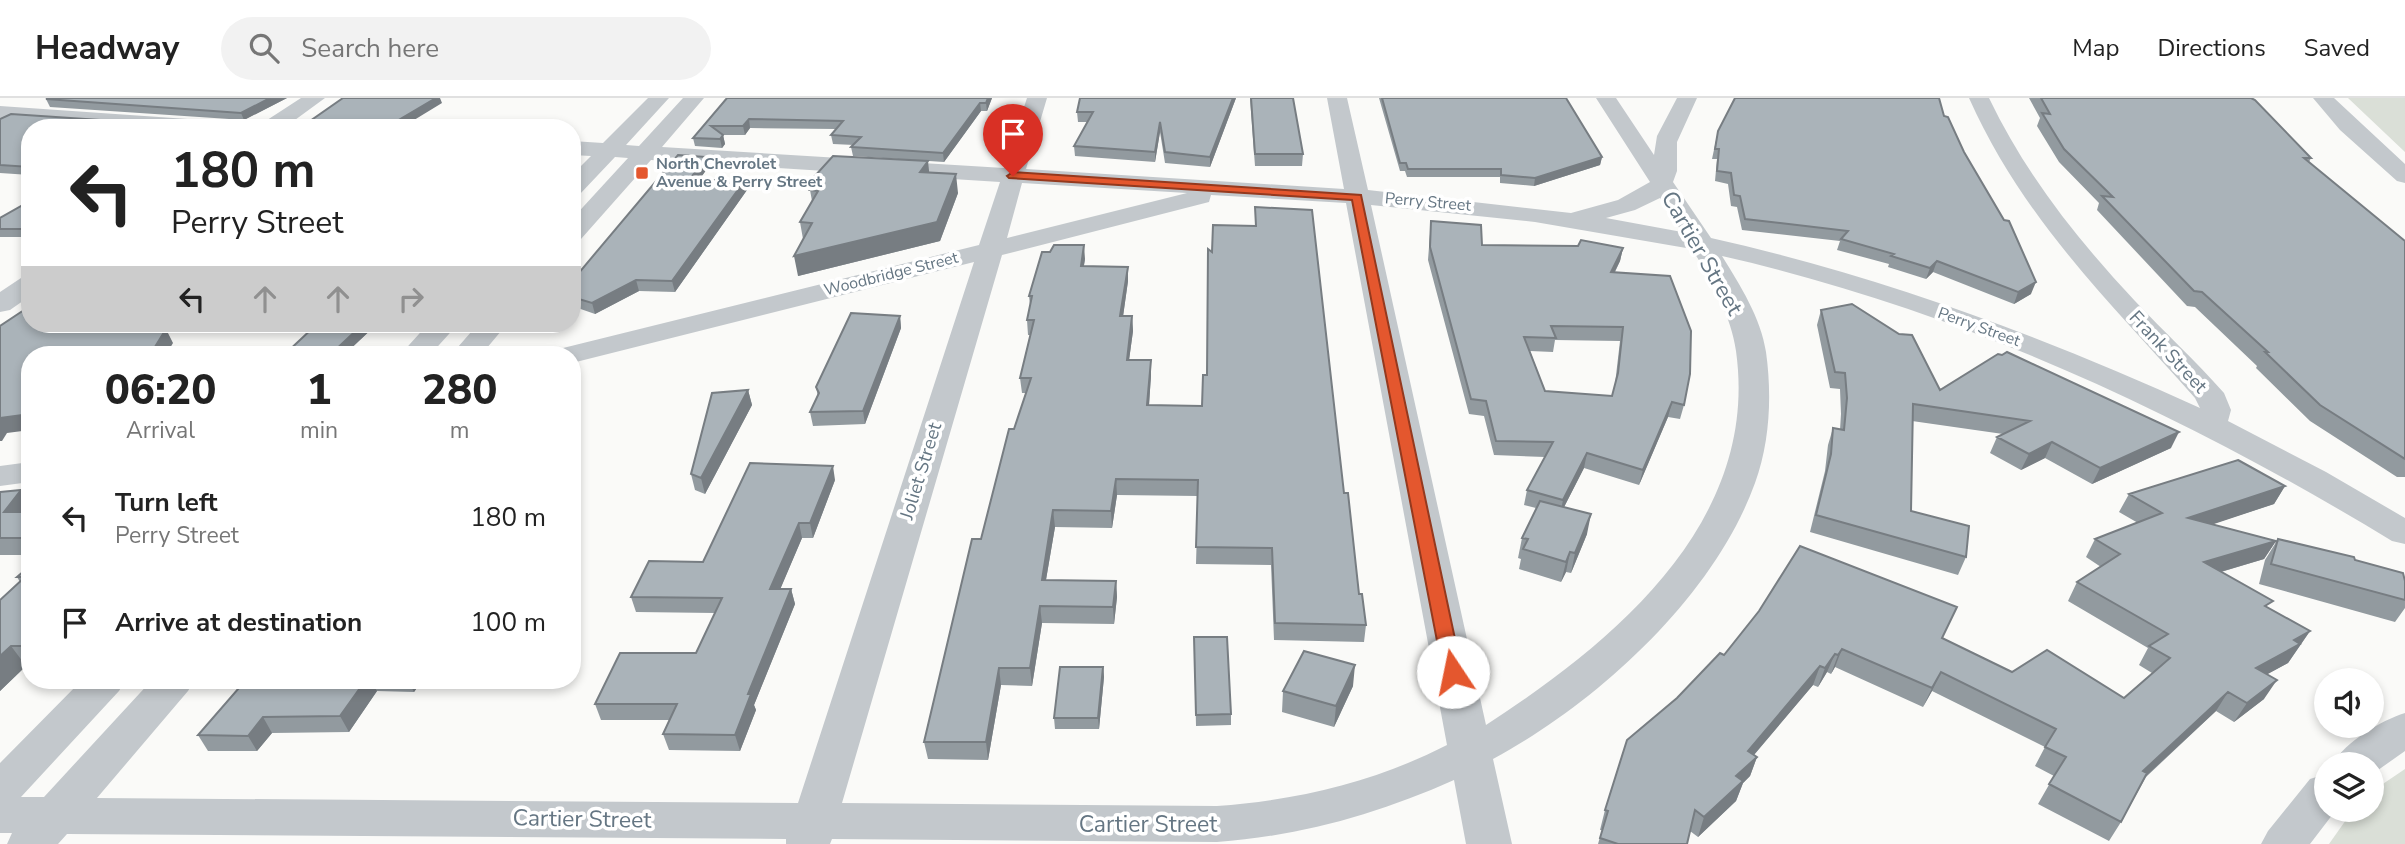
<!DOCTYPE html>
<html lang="en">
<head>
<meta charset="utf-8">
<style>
	:root { --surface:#fff; --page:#f2f2f2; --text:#222; --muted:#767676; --line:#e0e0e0 }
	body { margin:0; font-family:"Nunito Sans",sans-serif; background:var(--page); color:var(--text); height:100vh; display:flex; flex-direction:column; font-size:26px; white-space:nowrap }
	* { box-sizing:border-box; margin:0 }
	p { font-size:23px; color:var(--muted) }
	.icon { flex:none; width:38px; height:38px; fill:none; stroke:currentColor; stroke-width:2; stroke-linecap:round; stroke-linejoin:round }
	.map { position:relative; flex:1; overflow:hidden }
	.panel { position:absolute; left:21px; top:248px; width:560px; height:343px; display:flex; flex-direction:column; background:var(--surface); border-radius:28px; box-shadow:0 4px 10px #0003 }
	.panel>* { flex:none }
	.guide { position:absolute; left:21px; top:21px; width:560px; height:214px; border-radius:28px; box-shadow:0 4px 10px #0003; background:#fff; color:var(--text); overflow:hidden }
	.controls { position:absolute; left:2314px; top:570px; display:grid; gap:14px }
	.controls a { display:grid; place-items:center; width:70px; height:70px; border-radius:50%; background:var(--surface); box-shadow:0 4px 10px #0003; font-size:35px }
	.pin { position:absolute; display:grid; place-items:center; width:60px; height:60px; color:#fff; margin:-72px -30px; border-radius:50% 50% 50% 0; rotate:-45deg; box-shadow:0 0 7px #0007 }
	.pin .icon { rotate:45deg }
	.me { position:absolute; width:77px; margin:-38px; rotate:349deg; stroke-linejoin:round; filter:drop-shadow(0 0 5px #0008) }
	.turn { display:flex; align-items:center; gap:24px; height:147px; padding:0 35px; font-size:32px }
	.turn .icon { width:91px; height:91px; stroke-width:2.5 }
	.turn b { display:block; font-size:49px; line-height:60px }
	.lanes { display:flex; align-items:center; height:66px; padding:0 35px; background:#0003; justify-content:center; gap:35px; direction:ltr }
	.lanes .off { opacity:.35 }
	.eta { display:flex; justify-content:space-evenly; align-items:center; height:119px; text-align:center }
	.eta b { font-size:42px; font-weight:800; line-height:49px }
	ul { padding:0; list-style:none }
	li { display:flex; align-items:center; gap:21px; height:105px; padding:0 35px }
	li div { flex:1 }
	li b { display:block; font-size:26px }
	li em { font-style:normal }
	header { display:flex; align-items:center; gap:42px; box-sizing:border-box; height:98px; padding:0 35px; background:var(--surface); border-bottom:2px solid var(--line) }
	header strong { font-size:33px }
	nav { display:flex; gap:38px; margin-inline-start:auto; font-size:24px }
	.search { width:490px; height:63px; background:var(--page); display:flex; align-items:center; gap:18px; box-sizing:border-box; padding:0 24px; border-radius:38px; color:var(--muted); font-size:26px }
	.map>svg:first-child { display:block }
</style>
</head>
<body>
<header>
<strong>Headway</strong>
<div class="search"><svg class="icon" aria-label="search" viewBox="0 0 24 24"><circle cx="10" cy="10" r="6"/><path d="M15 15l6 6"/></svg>Search here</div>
<nav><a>Map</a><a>Directions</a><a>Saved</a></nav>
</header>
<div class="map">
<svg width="2405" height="746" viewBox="0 0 2405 746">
	<rect width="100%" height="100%" fill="#fafaf8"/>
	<path fill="#dadfd7" d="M 2348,0 L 2405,0 L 2405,54 Z
		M 2405,671 L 2405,746 L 2329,746 L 2353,712 L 2371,712 L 2371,694 Z"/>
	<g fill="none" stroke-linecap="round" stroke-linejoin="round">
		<path fill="#c3c8cc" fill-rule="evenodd" d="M 301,0 L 325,0 L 284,30 L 149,30 L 0,20 L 0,8 L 261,26 Z
			M 648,0 L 669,0 L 626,47 L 639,48 L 683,0 L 704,0 L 662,49 L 1004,70 L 1027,0 L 1047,0 L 1026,71 L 1344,91 L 1327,0 L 1347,0 L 1368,92 L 1571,115 L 1618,102 L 1650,84 L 1596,0 L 1616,0 L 1654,57 L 1657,38 L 1677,0 L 1697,0 L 1677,44 L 1677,73 L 1673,84 L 1711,140 C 1880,178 2042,238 2200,310 L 2195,300 C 2109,203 2023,121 1969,0 L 1989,0 C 2026,77 2077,141 2135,203 C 2164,234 2196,263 2224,295 L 2231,312 L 2228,323 L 2326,374 L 2405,420 L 2405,446 L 2392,443 C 2185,317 1960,212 1722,158 C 1740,187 1761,220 1766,254 C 1772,297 1770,344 1755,385 C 1714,499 1597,605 1493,661 L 1512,746 L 1466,746 L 1454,682 C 1378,716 1300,738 1217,744 L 832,741 L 830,746 L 786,746 L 786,741 L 67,736 L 58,746 L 7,746 L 12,735 L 0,735 L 0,665 L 81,583 L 125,583 L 119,593 L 21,699 L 44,699 L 151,583 L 194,583 L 188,593 L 97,700 L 798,705 L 974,164 L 572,265 L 572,257 L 554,257 L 559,251 L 979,147 L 1000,84 L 651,62 L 581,141 L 572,143 L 572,121 L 628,60 L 615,59 L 580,96 L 572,98 L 572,77 L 591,58 L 572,57 L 572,43 L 603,45 ZM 1022,85 L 1187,95 L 1007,140 ZM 1211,97 L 1346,105 L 1447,647 C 1375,684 1298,702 1217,708 L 842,705 L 1002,157 L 1209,104 ZM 1660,100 L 1682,134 L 1606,120 L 1635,112 ZM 1371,107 L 1535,124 L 1692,151 C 1711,182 1731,217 1736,253 C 1760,424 1614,544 1486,627 Z
			M 2313,0 L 2334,0 L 2405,66 L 2405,85 L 2397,83 L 2340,32 Z
			M 30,178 L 30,198 L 10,212 L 0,214 L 0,194 L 21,180 Z
			M 428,226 L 458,226 L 430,257 L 400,257 Z
			M 478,226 L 507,226 L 481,257 L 451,257 Z
			M 30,364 L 30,384 L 0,388 L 0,368 Z
			M 2405,615 L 2405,653 L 2371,677 L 2371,667 L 2332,667 C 2345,644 2380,623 2405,615 Z
			M 2326,676 L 2326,712 L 2336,712 L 2310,746 L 2261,746 L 2268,733 L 2310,681 Z"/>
	</g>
	<path fill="#929a9f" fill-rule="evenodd" d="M 49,0 L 287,0 L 244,22 L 50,9 L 46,1 Z
		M 727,0 L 992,0 L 987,13 L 981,13 L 944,64 L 853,58 L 851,49 L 854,47 L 833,46 L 831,37 L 836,31 L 750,30 L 745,37 L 723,37 L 725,46 L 722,50 L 695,48 L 693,40 Z
		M 1236,0 L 1210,69 L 1165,65 L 1160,34 L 1155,64 L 1075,58 L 1074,48 L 1088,24 L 1078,24 L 1077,14 Z
		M 1250,0 L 1293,0 L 1303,56 L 1302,68 L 1255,68 Z
		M 1379,0 L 1566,0 L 1602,59 L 1600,67 L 1534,88 L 1500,85 L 1500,79 L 1407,79 L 1405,73 L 1400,73 Z
		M 2029,0 L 2251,0 L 2311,60 L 2309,64 L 2405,143 L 2405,379 L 2397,379 L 2310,323 L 2256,270 L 2257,268 L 2195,209 L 2187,208 L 2097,112 L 2099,105 L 2059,64 L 2037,28 L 2040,20 Z
		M 1944,18 L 2031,196 L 2014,206 L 1933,174 L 1926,181 L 1888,169 L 1889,166 L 1837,152 L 1840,143 L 1742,132 L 1737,109 L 1731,108 L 1728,86 L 1715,83 L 1717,61 L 1712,61 L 1718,33 Z
		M 0,21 L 30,30 L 30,77 L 0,75 Z
		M 707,59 L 709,68 L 699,82 L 747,92 L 675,194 L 639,193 L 595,216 L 572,208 L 572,183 Z
		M 929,74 L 958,95 L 940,143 L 798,178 L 803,141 L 800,124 L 812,103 L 810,92 L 814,88 L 813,80 Z
		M 30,103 L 30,139 L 0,139 L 0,120 Z
		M 1255,109 L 1344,395 L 1359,496 L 1366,527 L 1364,544 L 1274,542 L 1271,467 L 1196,466 L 1198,398 L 1117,397 L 1112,430 L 1055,429 L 1046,482 L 1116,483 L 1117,499 L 1114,526 L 1042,525 L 1032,588 L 1001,587 L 988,662 L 928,661 L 924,644 L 981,441 L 1014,331 L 1026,295 L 1022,295 L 1020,280 L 1030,237 L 1028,237 L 1027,222 L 1030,207 L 1029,198 L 1085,161 L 1084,168 L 1128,183 L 1123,218 L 1132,218 L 1133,233 L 1129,262 L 1151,277 L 1149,307 L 1202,308 L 1207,277 L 1212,154 L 1255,128 Z
		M 1431,123 L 1482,147 L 1623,150 L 1620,163 L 1615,174 L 1684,307 L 1680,321 L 1668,319 L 1639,387 L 1584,370 L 1564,409 L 1587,436 L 1571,475 L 1566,474 L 1561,484 L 1519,471 L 1521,461 L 1518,460 L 1522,440 L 1536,410 L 1524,407 L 1527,392 L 1545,359 L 1494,357 L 1484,318 L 1469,316 L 1428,162 ZM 1555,242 L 1620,243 L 1615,286 L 1612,298 L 1545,293 L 1530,253 L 1553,254 Z
		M 1821,212 L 1940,292 L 2171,350 L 2092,386 L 2045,360 L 2021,372 L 1990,355 L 1997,339 L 2003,336 L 1912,323 L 1911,413 L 1966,459 L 1958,477 L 1810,434 L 1825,373 L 1828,347 L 1833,330 L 1840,332 L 1841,316 L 1840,291 L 1830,290 L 1817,227 Z
		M 900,218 L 901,230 L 865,326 L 813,328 L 810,314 L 818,299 L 816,289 Z
		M 279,226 L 377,226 L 344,257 L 284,257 L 315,228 L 280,227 Z
		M 748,292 L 752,307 L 705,396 L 695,392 L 691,376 Z
		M 835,382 L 813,440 L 802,440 L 780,491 L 791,491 L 795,506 L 754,607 L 756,612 L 740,653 L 669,652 L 663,636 L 670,622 L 601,622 L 595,606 L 696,555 L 715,515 L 636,514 L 631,499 L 703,464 Z
		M 2285,388 L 2274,406 L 2212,426 L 2276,443 L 2264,461 L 2221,474 L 2268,510 L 2310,533 L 2288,565 L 2267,576 L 2264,601 L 2234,624 L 2216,613 L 2146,679 L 2121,724 L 2109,743 L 2038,706 L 2054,678 L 2035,668 L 2045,649 L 1932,593 L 1923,609 L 1835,569 L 1831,576 L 1827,574 L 1818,589 L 1813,587 L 1754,657 L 1757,659 L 1750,678 L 1743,685 L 1736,703 L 1698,739 L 1690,733 L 1687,746 L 1598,746 L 1602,732 L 1600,732 L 1605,712 L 1677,600 L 1724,557 L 1943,540 L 2012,574 L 2124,600 L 2152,575 L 2139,567 L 2148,550 L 2068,503 L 2077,484 L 2101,469 L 2086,459 L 2095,441 L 2138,425 L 2119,414 L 2129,396 Z
		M 0,394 L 30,414 L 30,457 L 0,457 Z
		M 2278,441 L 2355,462 L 2405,483 L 2405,510 L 2395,524 L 2259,486 L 2265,462 Z
		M 30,468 L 30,568 L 26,568 L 0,593 L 0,502 L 20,484 L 17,479 Z
		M 1194,539 L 1231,616 L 1231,627 L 1196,628 Z
		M 1103,569 L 1104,579 L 1099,631 L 1055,631 L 1054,620 Z
		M 245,583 L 422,583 L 414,594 L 377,593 L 349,634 L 272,635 L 257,653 L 208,653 L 198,637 Z
		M 1353,588 L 1334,629 L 1282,614 L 1283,593 Z"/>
	<path fill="#777d82" d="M 270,0 L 287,0 L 244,22 L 241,15 Z
		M 436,0 L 440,0 L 442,5 L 401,30 L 385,30 Z
		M 988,0 L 992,0 L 987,13 L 986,5 Z
		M 1233,0 L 1236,0 L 1210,69 L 1210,59 Z
		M 980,5 L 981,13 L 944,64 L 943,55 Z
		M 749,21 L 750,30 L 745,37 L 743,28 Z
		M 1160,24 L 1160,34 L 1155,64 L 1155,54 Z
		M 221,25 L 223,30 L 212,30 Z
		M 723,37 L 725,46 L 722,50 L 720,41 Z
		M 707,59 L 709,68 L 692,92 L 689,82 Z
		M 1602,59 L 1600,67 L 1534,88 L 1535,80 Z
		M 928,63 L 930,82 L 920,74 Z
		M 956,76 L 958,95 L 940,143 L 798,178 L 794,158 Z
		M 745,82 L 747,92 L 675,194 L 672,183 Z
		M 1084,147 L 1085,161 L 1081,182 L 1081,168 Z
		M 1623,150 L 1620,163 L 1608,187 L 1611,174 Z
		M 1937,163 L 1933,174 L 1926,181 L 1930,170 Z
		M 1128,169 L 1128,183 L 1121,233 L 1120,218 Z
		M 636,182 L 639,193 L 595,216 L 592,205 Z
		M 2036,184 L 2031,196 L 2014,206 L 2018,194 Z
		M 900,218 L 901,230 L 865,326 L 863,313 Z
		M 1132,218 L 1133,233 L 1127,277 L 1127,262 Z
		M 139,226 L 164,226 L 140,245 L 132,231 Z
		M 363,226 L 377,226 L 344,257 L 330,257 Z
		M 166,231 L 173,245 L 166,257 L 150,257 Z
		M 1151,262 L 1151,277 L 1148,322 L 1147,307 Z
		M 748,292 L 752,307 L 705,396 L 701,380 Z
		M 1672,304 L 1668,319 L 1639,387 L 1643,372 Z
		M 30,316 L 30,332 L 7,335 L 2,343 L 0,343 L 0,320 Z
		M 2179,334 L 2171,350 L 2092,386 L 2100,370 Z
		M 2052,344 L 2045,360 L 2021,372 L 2029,356 Z
		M 1587,355 L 1584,370 L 1560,417 L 1563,402 Z
		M 833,368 L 835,382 L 813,440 L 810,425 Z
		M 1116,381 L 1117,397 L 1112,430 L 1111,413 Z
		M 2285,388 L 2274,406 L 2178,438 L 2188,420 Z
		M 21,392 L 30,405 L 30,412 L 15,432 L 4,414 Z
		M 1053,412 L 1055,429 L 1043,499 L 1042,482 Z
		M 1591,416 L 1587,436 L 1571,475 L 1575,455 Z
		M 799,425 L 802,440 L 774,506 L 770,491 Z
		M 2276,443 L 2264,461 L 2193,482 L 2204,464 Z
		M 1570,454 L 1566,474 L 1561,484 L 1566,464 Z
		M 1116,483 L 1117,499 L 1114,526 L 1113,509 Z
		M 791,491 L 795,506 L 754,607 L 756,612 L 740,653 L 735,637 L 748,596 Z
		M 1040,508 L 1042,525 L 1032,588 L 1030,570 Z
		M 2310,533 L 2288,565 L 2244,589 L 2256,570 L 2294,542 Z
		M 30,540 L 30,559 L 22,548 Z
		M 11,548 L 26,568 L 0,593 L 0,558 Z
		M 1842,551 L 1835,569 L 1831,576 L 1838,557 Z
		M 1835,556 L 1827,574 L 1818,589 L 1825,570 Z
		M 1355,567 L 1353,588 L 1334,629 L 1336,608 Z
		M 1820,568 L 1813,587 L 1741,672 L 1748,653 Z
		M 1103,569 L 1104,579 L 1099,631 L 1098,620 Z
		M 999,570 L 1001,587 L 988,662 L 986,644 Z
		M 1941,574 L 1932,593 L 1923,609 L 1932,590 Z
		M 2277,582 L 2264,601 L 2234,624 L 2247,605 Z
		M 365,583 L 371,583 L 377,593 L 349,634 L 340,618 Z
		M 408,583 L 422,583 L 414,594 Z
		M 2228,594 L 2216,613 L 2131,692 L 2143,673 Z
		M 263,619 L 272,635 L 257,653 L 248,638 Z
		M 1757,659 L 1750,678 L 1743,685 L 1736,703 L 1698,739 L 1704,719 L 1736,678 Z"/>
	<path fill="#aab3b9" stroke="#777d82" stroke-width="2" fill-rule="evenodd" d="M 49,0 L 270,0 L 241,15 L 46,1 Z
		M 343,0 L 436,0 L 385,30 L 300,30 Z
		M 727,0 L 988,0 L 986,5 L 980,5 L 943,55 L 851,49 L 861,39 L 831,37 L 843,23 L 749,21 L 743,28 L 711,28 L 723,37 L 720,41 L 693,40 Z
		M 1080,0 L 1233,0 L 1210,59 L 1165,54 L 1160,24 L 1155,54 L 1074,48 L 1093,14 L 1077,14 Z
		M 1251,0 L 1293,0 L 1303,56 L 1255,56 Z
		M 1382,0 L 1566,0 L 1602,59 L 1535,80 L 1501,77 L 1501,71 L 1408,71 L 1406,65 L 1400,65 Z
		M 1735,0 L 1939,0 L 1944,18 L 1948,19 L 1964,54 L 2004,122 L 2009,123 L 2036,184 L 2018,194 L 1937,163 L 1930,170 L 1891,158 L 1894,156 L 1841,141 L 1848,133 L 1745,121 L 1740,98 L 1734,97 L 1731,75 L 1717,73 L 1719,51 L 1715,51 L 1718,33 Z
		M 2041,0 L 2251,0 L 2255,2 L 2311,60 L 2304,60 L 2405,143 L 2405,361 L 2320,307 L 2265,254 L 2268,254 L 2202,194 L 2194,193 L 2102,98 L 2113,99 L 2064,51 L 2042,15 L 2050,16 Z
		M 11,16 L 145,25 L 221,25 L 212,30 L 30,30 L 30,69 L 0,67 L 0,21 Z
		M 678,57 L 707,59 L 689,82 L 745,82 L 672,183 L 636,182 L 592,205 L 572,199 L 572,183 Z
		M 833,58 L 928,63 L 920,74 L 956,76 L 937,124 L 794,158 L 812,125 L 800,124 L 818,93 L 810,92 L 820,81 L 813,80 Z
		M 30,103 L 30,131 L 0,131 L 0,120 Z
		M 1255,109 L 1312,112 L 1344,395 L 1348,395 L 1359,496 L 1362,496 L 1366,527 L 1275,525 L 1272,450 L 1196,449 L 1198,382 L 1116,381 L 1111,413 L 1053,412 L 1042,482 L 1116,483 L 1113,509 L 1040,508 L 1030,570 L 999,570 L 986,644 L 924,644 L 972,441 L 981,441 L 1009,331 L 1014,331 L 1031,280 L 1020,280 L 1034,222 L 1027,222 L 1032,198 L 1029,198 L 1042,154 L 1050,154 L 1054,147 L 1084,147 L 1081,168 L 1128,169 L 1120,218 L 1132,218 L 1127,262 L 1151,262 L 1147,307 L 1202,308 L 1203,277 L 1207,277 L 1208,151 L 1212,154 L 1213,127 L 1256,128 Z
		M 1431,123 L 1481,127 L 1482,147 L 1578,148 L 1581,142 L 1623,150 L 1611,174 L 1670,178 L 1691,233 L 1690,276 L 1684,307 L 1672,304 L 1643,372 L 1587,355 L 1563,402 L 1527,392 L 1553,344 L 1496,343 L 1486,303 L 1471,301 L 1430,149 ZM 1551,228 L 1623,229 L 1618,275 L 1612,298 L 1545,293 L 1524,239 L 1556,240 Z
		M 1852,206 L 1899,236 L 1912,237 L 1940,292 L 1998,256 L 2002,257 L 2007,254 L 2179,334 L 2100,370 L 2052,344 L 2029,356 L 1997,339 L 2030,323 L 1913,306 L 1911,413 L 1969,428 L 1966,459 L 1816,417 L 1831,356 L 1833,330 L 1844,332 L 1847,300 L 1845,275 L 1835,274 L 1821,212 Z
		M 30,208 L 30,226 L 139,226 L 132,231 L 166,231 L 150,257 L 30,257 L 30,316 L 0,320 L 0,228 Z
		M 851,215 L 900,218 L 863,313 L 810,314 L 819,295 L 816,289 Z
		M 317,226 L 363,226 L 330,257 L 284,257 Z
		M 748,292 L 701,380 L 691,376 L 712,295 Z
		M 2238,362 L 2285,388 L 2188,420 L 2276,443 L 2204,464 L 2273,503 L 2265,508 L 2310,533 L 2294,542 L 2300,546 L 2256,570 L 2277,582 L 2247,605 L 2228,594 L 2143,673 L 2147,675 L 2121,724 L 2049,686 L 2066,659 L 2045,649 L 2056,631 L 1941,574 L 1932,590 L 1842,551 L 1838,557 L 1835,556 L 1825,570 L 1820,568 L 1748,653 L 1757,659 L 1736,678 L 1743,683 L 1704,719 L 1695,712 L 1687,746 L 1618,746 L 1600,740 L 1608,713 L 1605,712 L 1627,642 L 1677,600 L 1720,555 L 1724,557 L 1759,513 L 1800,448 L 1957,509 L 1942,540 L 2012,574 L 2047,552 L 2124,600 L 2170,560 L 2149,548 L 2168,536 L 2077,484 L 2120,456 L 2095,441 L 2162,415 L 2129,396 Z
		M 750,365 L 833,368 L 810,425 L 799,425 L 770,491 L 791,491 L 748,596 L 751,596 L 735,637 L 663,636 L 677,606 L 595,606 L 620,555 L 696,555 L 722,500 L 631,499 L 649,463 L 703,464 Z
		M 21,392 L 4,414 L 30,414 L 30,440 L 0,440 L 0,394 Z
		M 1540,403 L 1591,416 L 1575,455 L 1570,454 L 1566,464 L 1523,451 L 1528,441 L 1522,440 Z
		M 2278,441 L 2354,459 L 2355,462 L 2403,475 L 2405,483 L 2405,502 L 2271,466 Z
		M 30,468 L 30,540 L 22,548 L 11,548 L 0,558 L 0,502 L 25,479 L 17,479 Z
		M 1194,539 L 1227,539 L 1231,616 L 1196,617 Z
		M 1304,553 L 1355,567 L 1336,608 L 1283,593 Z
		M 1060,569 L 1103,569 L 1098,620 L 1054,620 Z
		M 245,583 L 365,583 L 340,618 L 263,619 L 248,638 L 198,637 Z"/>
	<path fill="#e4572e" stroke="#94391e" stroke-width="2" d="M 1013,74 L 1361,97 L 1462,574 L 1460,579 L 1446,579 L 1443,574 L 1352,102 L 1009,80 L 1007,78 Z"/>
	<rect fill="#e4572e" stroke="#fff" stroke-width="2.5" x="635" y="68" width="14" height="14" rx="3.5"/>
	<g text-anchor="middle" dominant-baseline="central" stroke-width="7" stroke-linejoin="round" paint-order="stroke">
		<g font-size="16" font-weight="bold" fill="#657683" stroke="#fff" text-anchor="start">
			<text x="656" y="66">North Chevrolet<tspan x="656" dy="18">Avenue &amp; Perry Street</tspan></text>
		</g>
		<g font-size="16" fill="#657683" stroke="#fff">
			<text transform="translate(1428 104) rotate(5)">Perry Street</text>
			<text transform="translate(891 176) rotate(-14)">Woodbridge Street</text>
			<text transform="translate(1979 229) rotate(20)">Perry Street</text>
		</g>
		<g font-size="19" fill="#657683" stroke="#fff">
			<text transform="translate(2168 254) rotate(47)">Frank Street</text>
			<text transform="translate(921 373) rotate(-73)">Joliet Street</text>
		</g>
		<g font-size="23" fill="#657683" stroke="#fff">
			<text transform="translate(1702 155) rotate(60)">Cartier Street</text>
			<text transform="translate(582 721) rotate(1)">Cartier Street</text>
			<text x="1148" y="726">Cartier Street</text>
		</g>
	</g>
</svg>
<div class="controls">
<a><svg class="icon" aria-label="sound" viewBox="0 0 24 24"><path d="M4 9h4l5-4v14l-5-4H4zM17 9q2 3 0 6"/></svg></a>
<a><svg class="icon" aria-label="layers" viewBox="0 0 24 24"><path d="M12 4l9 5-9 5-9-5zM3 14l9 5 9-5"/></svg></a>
</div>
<div class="pin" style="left:1013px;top:78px;background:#d93025"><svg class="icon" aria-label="arrive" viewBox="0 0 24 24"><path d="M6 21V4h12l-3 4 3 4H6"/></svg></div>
<svg class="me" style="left:1453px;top:574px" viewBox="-20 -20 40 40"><circle r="19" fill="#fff"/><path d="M0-13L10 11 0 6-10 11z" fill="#e4572e"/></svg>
<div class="guide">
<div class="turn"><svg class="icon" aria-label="left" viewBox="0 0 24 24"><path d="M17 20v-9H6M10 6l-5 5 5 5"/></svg><div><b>180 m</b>Perry Street</div></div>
<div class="lanes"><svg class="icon" aria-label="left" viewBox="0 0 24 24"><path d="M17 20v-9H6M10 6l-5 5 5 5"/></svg><svg class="icon off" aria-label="ahead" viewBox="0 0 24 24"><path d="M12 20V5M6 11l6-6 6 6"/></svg><svg class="icon off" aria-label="ahead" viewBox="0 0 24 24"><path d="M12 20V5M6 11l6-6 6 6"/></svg><svg class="icon off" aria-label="right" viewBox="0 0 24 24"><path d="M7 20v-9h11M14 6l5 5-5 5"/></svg></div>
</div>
<section class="panel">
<div class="eta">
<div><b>06:20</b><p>Arrival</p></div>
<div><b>1</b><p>min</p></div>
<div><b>280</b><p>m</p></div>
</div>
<ul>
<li><svg class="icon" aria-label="left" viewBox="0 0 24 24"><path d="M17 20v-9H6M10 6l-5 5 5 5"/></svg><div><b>Turn left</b><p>Perry Street</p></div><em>180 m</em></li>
<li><svg class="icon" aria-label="arrive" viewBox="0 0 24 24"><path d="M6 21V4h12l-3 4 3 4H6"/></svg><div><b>Arrive at destination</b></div><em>100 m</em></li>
</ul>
</section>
</div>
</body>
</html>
